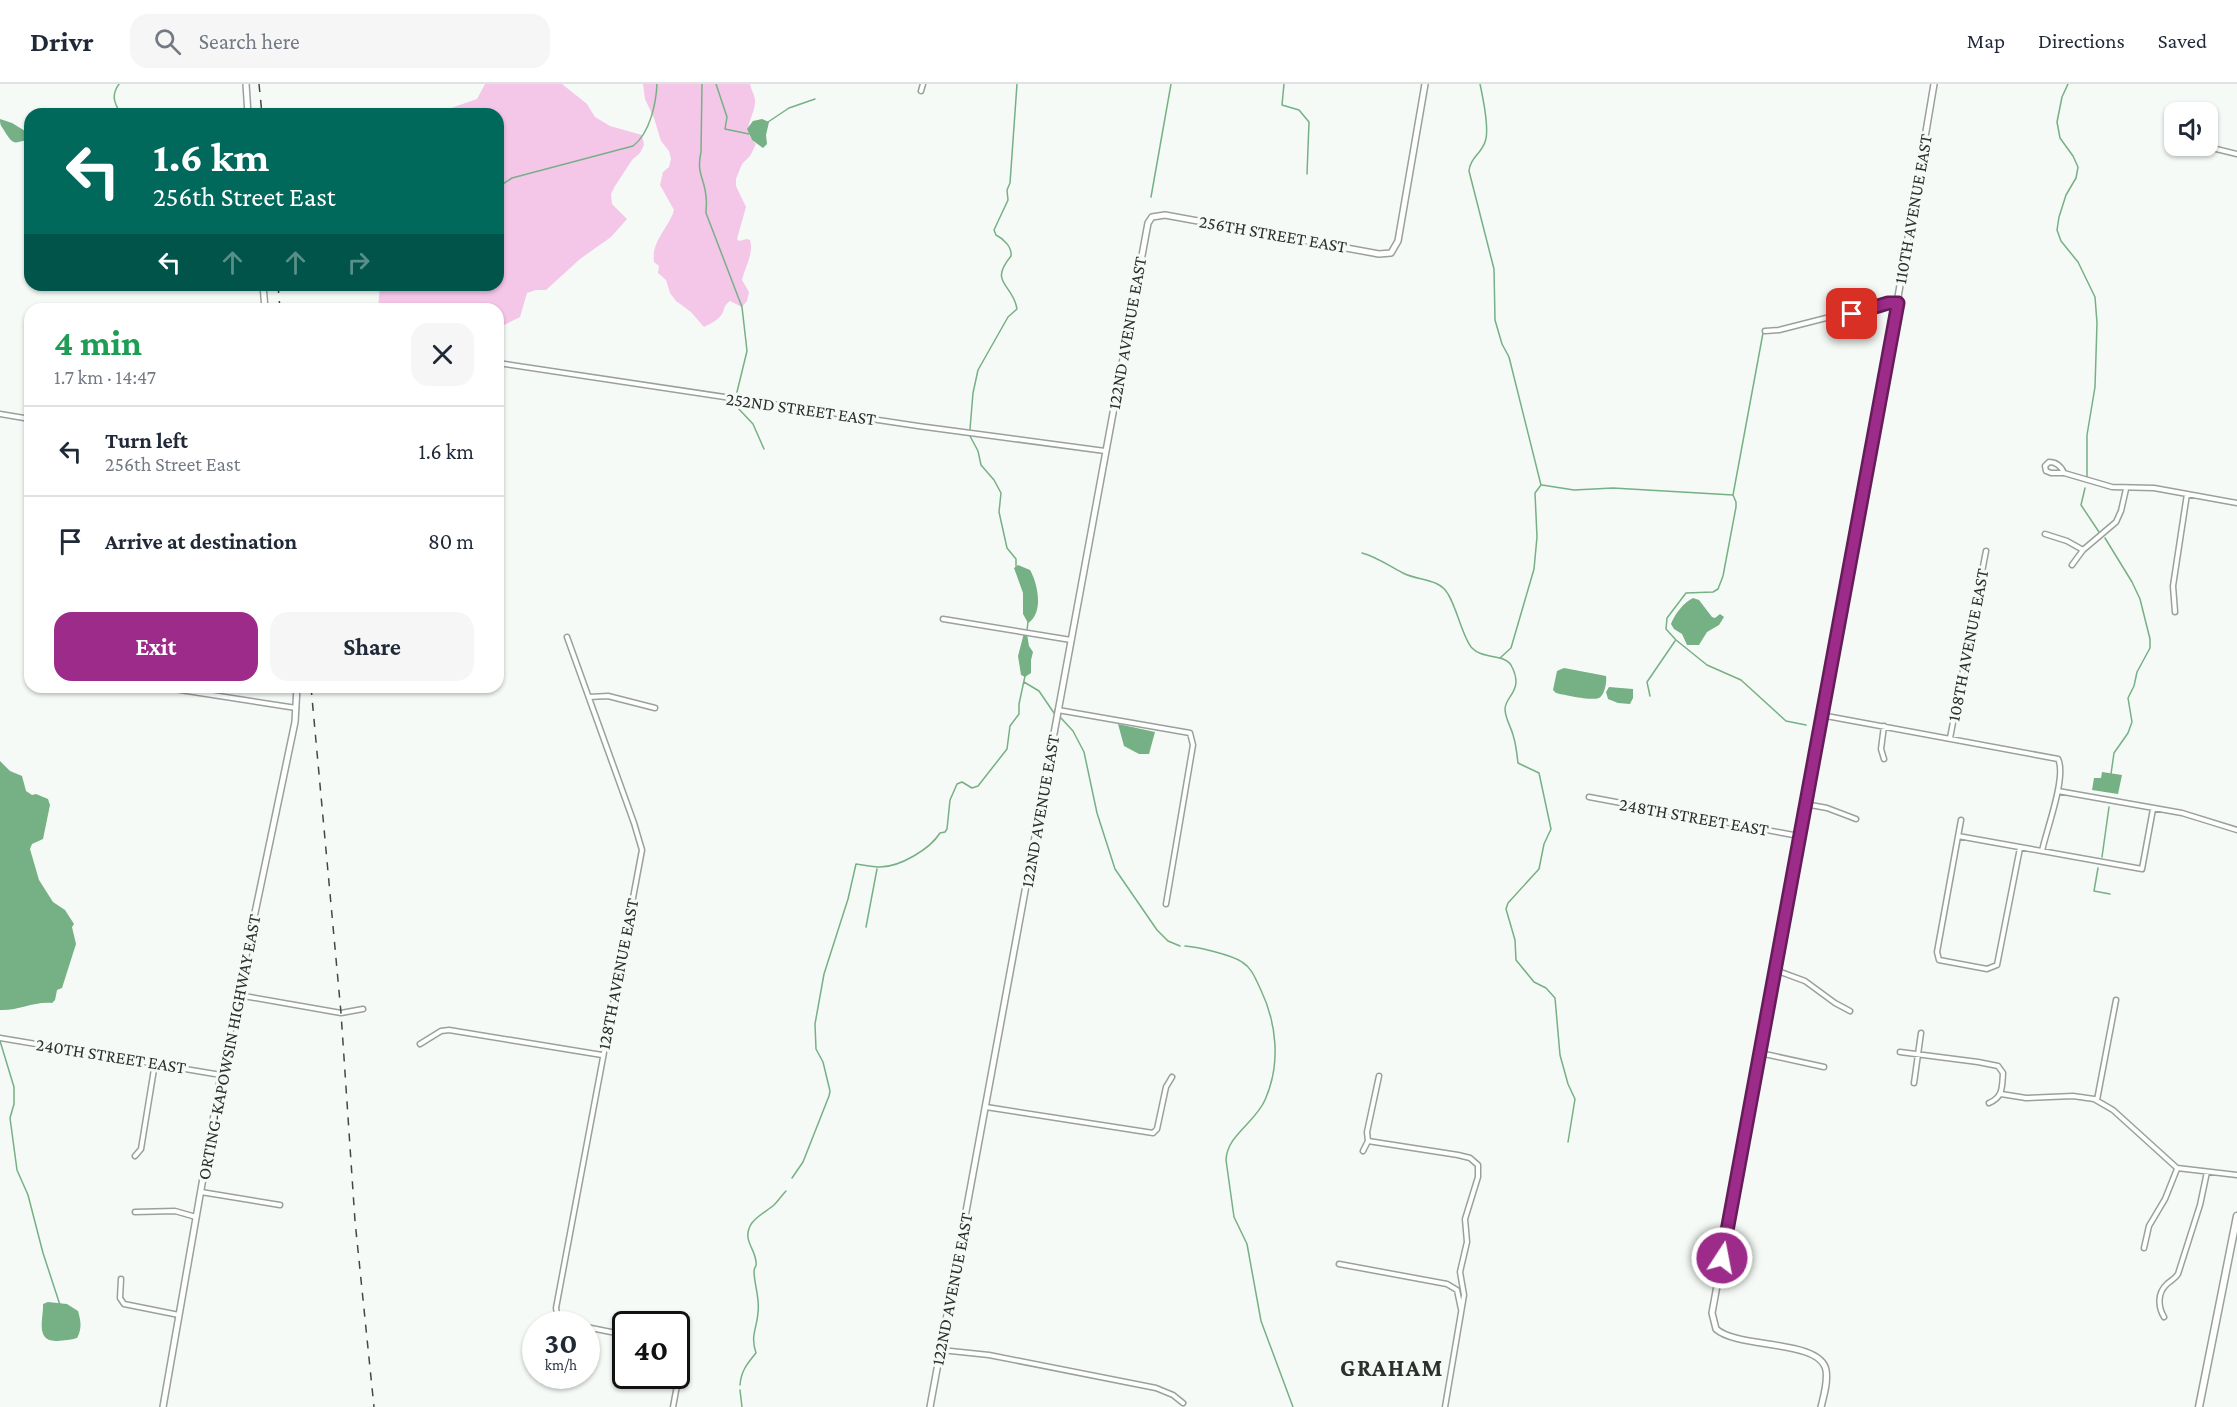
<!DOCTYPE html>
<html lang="en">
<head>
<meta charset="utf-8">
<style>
	:root { --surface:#fff; --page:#f6f6f7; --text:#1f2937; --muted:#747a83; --line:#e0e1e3; --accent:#9c2b89 }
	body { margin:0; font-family:"Crimson Pro",serif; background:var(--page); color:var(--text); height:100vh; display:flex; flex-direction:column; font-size:22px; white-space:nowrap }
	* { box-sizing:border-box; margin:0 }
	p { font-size:20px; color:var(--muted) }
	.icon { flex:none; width:33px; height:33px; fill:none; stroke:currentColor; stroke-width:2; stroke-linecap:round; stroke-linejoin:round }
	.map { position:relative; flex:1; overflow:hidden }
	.drawer { position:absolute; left:24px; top:219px; width:480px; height:390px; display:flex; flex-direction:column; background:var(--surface); border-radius:18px; box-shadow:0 2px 4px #0004 }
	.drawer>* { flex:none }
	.guide { position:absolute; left:24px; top:24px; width:480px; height:183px; border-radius:18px; box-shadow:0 2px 4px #0004; background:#00695c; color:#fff; overflow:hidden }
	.controls { position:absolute; left:2164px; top:18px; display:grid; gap:12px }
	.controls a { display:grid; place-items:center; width:54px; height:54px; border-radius:12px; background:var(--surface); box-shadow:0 2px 4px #0004; font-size:30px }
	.speed { position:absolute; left:522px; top:1227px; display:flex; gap:12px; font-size:30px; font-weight:700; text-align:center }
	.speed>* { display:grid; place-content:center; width:78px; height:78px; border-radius:50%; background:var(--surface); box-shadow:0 2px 4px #0004; line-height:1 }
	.speed small { font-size:15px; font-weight:400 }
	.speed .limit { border:3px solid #111; border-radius:9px; background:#fff; color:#111 }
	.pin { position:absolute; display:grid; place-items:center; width:51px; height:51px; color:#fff; margin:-26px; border-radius:12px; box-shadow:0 3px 9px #0006 }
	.me { position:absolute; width:66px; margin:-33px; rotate:11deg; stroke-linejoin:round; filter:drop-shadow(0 0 4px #0008) }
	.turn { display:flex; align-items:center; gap:21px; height:126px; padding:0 30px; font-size:27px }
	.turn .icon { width:78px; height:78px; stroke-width:2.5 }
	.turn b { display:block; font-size:42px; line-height:51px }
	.lanes { display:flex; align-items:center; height:57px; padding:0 30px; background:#0003; justify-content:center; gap:30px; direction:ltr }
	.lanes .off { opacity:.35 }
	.round { display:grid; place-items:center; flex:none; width:63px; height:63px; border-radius:18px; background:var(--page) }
	.head { display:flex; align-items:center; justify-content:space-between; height:102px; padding:0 30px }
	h1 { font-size:36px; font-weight:700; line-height:45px; color:#1e9e55 }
	.button { display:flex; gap:12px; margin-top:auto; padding:12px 30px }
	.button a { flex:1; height:69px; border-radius:18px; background:var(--accent); color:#fff; font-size:24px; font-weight:700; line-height:69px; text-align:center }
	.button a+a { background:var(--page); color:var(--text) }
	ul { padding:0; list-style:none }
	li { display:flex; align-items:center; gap:18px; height:90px; padding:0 30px; border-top:2px solid var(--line) }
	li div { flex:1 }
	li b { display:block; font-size:22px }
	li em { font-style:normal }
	header { display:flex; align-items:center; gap:36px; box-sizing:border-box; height:84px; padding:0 30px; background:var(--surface); border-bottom:2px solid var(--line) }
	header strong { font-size:28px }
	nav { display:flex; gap:33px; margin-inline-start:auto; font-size:21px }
	.search { width:420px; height:54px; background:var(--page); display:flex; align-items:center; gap:15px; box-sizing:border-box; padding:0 21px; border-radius:18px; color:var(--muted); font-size:22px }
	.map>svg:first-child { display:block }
</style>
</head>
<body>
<header>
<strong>Drivr</strong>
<div class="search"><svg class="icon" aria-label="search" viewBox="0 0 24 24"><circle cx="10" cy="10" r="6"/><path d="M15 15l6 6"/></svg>Search here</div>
<nav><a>Map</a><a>Directions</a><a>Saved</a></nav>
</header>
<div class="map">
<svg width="2237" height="1323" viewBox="0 0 2237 1323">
	<rect width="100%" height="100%" fill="#f5faf6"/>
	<path fill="#f4c6e8" d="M 485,0 L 562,0 L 587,20 L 595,33 L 610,42 L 642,51 L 644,61 L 640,69 L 632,76 L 615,102 L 611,110 L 612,120 L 627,135 L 611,153 L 580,175 L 546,206 L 536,206 L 527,209 L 520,233 L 498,244 L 498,225 L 378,225 L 380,201 L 498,201 L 498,30 L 442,30 L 448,25 L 477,15 Z
		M 643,0 L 750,0 C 751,6 756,13 755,19 C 754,34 740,46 756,60 L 750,72 L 742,80 L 736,95 L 736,102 L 746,123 L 737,155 L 739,157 L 747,155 L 750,156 C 754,170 745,183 742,196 L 749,208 L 747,217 L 742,223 L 730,217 C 724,221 725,224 722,230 C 718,236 710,240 704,243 L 691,228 L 676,217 L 670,209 L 666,196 L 658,189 L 659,182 L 654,178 C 651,157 669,144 674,126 L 660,101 L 663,88 L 669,83 L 671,75 L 669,67 L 661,57 L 654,34 L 645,15 Z"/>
	<path fill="#76b085" d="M 0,35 L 12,39 L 30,50 L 30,56 C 15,57 15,64 5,48 C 2,42 0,43 0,35 Z
		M 762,35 L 769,38 L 766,51 L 767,60 L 763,64 L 752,56 L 747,45 L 753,37 Z
		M 1018,481 L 1030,486 C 1038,500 1044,529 1028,539 L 1023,530 L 1023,509 L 1014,484 Z
		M 1693,514 L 1699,516 L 1712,533 L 1715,534 L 1720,530 L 1724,533 L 1719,541 L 1707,548 L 1699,561 L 1687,561 L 1682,550 L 1674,545 L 1671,540 C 1674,531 1684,518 1693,514 Z
		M 1024,549 L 1027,550 L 1029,562 L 1033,568 L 1031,576 L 1031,589 L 1025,593 L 1021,591 L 1018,572 Z
		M 1564,584 L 1606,592 C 1607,597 1605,611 1599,614 C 1592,617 1564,611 1556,609 L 1553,606 L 1557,587 Z
		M 1609,603 L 1633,605 L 1633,614 L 1630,620 L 1618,619 L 1608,615 L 1606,608 Z
		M 1118,640 L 1155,648 L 1149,670 L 1139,670 L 1124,662 Z
		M 0,677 L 10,687 L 22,692 L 26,707 L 32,711 L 36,710 L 48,715 L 50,721 L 43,755 L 32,760 L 30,765 L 39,796 L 53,818 L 65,826 L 74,840 L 72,843 L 76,860 L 62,904 L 57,906 L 55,916 L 52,919 C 34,917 18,927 0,926 Z
		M 2102,688 L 2122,691 L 2118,710 L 2092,706 L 2094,694 L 2101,694 Z
		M 48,1218 L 67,1220 L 78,1227 C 81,1237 82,1245 77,1254 C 71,1256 64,1256 57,1257 C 34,1258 44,1233 43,1220 Z"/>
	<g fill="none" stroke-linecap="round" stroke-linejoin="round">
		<path stroke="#76b085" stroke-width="1.5" d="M 119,0 C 111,11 114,19 121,30
			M 702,0 L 701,68 C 696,90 705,95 706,113 C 707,118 706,124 706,129 L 742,223 L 747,267 L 736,312
			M 716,0 L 727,33 L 725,45 L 749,50
			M 1284,0 L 1282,21 L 1299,26 L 1309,38 L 1307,90
			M 1480,0 C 1483,14 1490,46 1485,58 C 1481,70 1470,74 1469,87 L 1494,185 L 1495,236 L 1502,260 L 1509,273 L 1541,401
			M 2068,0 L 2062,13 L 2057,38 L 2060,54 L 2073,72 L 2078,83 L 2076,94 L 2066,111 L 2059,133 L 2057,146 L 2061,157 L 2078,178 L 2095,213 L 2097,239 L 2095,303 L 2087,351 L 2087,393
			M 768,38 L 789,24 L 815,15
			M 498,103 L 512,94 L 633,62 C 650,49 656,20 657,0
			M 1151,113 L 1171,0
			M 735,317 L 737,323 L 753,340 L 764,365
			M 970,345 L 973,309 L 978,286 L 1008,233 L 1017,225 C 1013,199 988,200 1011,172 C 1012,163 1004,155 996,151 L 994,146 L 1008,116 L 1007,106 L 1010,99 L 1017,0
			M 970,352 L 978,367 L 981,381 L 994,396 L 1001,409 L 999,428 L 1007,464 L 1016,475 L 1016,482
			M 1542,401 L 1574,406 L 1613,404 L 1733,411 L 1763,249
			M 2085,404 L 2081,421 L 2099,448
			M 1733,411 L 1736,418 L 1736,423 L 1723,492 L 1718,505 L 1713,508 L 1686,509 L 1667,534 L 1666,545 L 1676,556 L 1707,581 L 1741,596 L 1786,637 L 1806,641
			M 2105,454 L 2132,498 L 2140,515 L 2150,555 L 2150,564 L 2137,588 L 2134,602 L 2128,614 L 2132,638 L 2128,649 L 2114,669 L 2111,690
			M 1362,469 C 1377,473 1389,482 1403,489 C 1418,497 1439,494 1448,510 C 1457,524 1463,555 1472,564 C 1483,576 1506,569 1512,583 C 1524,607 1505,612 1505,625 C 1505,634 1511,643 1513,651 C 1516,660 1517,670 1518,679 L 1539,689 L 1551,745 L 1544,760 L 1539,785 L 1508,819 L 1506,825 L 1515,856 L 1516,876 L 1534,898 L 1546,904 L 1555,914 L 1560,971 L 1568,1000 L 1575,1015 L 1568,1058
			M 1027,546 L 1028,538
			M 1500,574 L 1511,564 L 1534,485 L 1537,453 L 1535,409 L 1541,401
			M 1024,598 L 1039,607 L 1054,629
			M 1650,612 L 1647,598 L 1675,557
			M 1061,634 L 1073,647 L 1084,668 L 1097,729 L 1115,785 L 1157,846 L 1168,857 L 1180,862
			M 2102,773 L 2109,723
			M 2098,784 L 2094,807 L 2110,810
			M 866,843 L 877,785
			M 1185,862 C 1198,863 1232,871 1242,878 C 1252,884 1255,894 1260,904 C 1277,939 1281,980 1265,1016 C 1255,1039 1227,1051 1226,1076 L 1234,1133 L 1247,1160 L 1261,1237 L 1293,1323
			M 0,957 L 14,1003 L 14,1020 L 10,1034 L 17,1086 L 28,1111 L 43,1169 L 60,1221
			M 792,1094 L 803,1078 L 829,1012 L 830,1007 L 823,978 L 816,965 L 815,940 L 824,890 L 848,815 L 856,780 C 864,781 872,783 880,783 C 900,783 930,765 940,749 L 945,748 L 947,745 L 950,716 L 957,700 L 962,698 L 972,704 L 978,702 L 1007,665 L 1010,642 L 1019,630 L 1019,620 L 1025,592
			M 740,1301 C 741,1287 747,1280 756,1269 C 750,1251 757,1245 758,1228 C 760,1214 754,1200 754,1187 C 755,1180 757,1184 756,1178 C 755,1164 743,1157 750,1142 C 754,1133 766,1128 774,1121 C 778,1117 782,1111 786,1107
			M 740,1306 L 742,1323"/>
		<defs>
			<path id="street" d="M 921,7 L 923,0
				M 2204,62 L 2237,70
				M 1765,247 L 1779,246 L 1830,233 L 1852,230 L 1888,219 L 1897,219
				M 498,279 L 918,342 L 1105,367
				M 0,330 L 30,335
				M 2064,389 C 2061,382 2057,378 2049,378 L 2045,382 L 2046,387 L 2051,389 L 2064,389 L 2112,403 L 2154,404 L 2237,419
				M 2045,450 L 2067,457 L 2083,466
				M 2072,481 L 2083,466 L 2116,438 L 2121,427 L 2126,405
				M 2175,528 L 2173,502 L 2187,410
				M 943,535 L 1071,556
				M 567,553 L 634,739 L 642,766 L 556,1224 C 557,1235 564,1239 574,1240
				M 161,603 L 296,624
				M 589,613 L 608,612 L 655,624
				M 1058,626 L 1190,649 L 1193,661 L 1166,820
				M 1821,631 L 2058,675 C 2067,692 2046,747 2042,767
				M 1884,642 L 1881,665 L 1884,675
				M 1950,654 L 1986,467
				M 2058,707 L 2182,729 L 2237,746
				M 1589,713 L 1799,752
				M 1805,720 L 1827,724 L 1856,735
				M 1961,736 L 1937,868 L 1939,876 L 1987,885 L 1997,881 L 2020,764
				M 1958,752 L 2142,785 L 2153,725
				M 1775,886 L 1805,897 L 1835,919 L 1850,927
				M 238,911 L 341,929 L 363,925
				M 0,954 L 221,991
				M 420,960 L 441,947 L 449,946 L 602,971
				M 1900,968 L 1978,978 L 1998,982 L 2003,989 C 2002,1004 2003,1013 1989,1019
				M 1760,969 L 1824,983
				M 1914,999 L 1921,949
				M 2001,1010 L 2026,1014 L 2073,1012 L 2094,1015 L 2113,1026 L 2177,1084 L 2237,1091
				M 2097,1016 L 2116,916
				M 986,1023 L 1153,1049 L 1157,1045 L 1166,1003 L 1172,993
				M 1368,1057 L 1458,1071 L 1470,1074 L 1478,1081 L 1478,1093 L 1465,1135 L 1467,1158 L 1460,1188 L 1464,1211 L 1445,1323
				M 1363,1067 L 1368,1057 L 1367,1048 L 1379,992
				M 135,1072 L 141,1065 L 155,979
				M 201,1108 L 280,1121
				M 135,1128 L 175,1127 L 196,1133
				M 2144,1164 L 2149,1142 L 2165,1115 L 2177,1085
				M 1339,1180 L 1447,1200 L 1457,1206 L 1461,1225
				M 121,1195 L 120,1214 L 124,1220 L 179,1231
				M 2164,1233 C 2158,1223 2157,1209 2167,1200 C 2171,1196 2175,1195 2178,1190 L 2200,1121 L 2207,1088
				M 586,1243 L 626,1251
				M 941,1266 L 989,1271 L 1156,1304 L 1173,1311 L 1183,1319
				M 673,1323 L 682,1275 L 682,1270 L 676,1261"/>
			<path id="secondary" d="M 246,0 L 248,30
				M 263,201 L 265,225
				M 163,1323 L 221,991 L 295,638 L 297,603
				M 930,1323 L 1148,139 L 1152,133 L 1165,131 L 1379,170 L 1391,169 L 1398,157 L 1425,0
				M 1821,1323 C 1824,1311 1828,1298 1826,1286 C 1820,1255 1738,1265 1716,1245 L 1712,1229 L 1897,219 L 1934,0"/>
			<path id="primary" d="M 2199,1323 L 2237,1132"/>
		</defs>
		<use href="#street" stroke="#9aa09c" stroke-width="7"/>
		<use href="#secondary" stroke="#9aa09c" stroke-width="8"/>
		<use href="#primary" stroke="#9aa09c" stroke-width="9"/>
		<use href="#street" stroke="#fff" stroke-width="4"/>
		<use href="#secondary" stroke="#fff" stroke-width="5"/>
		<use href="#primary" stroke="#fff" stroke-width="6"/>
		<path stroke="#444745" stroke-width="1.5" stroke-dasharray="8 8" stroke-linecap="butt" d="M 259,0 L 262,30
			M 278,201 L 280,225
			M 311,603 L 341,929 L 355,1137 L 374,1323"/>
	</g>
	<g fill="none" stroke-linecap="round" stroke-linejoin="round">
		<defs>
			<path id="route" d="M 1722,1174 L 1898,219 L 1888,219 L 1852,230"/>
		</defs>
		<use href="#route" stroke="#651c59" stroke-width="15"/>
		<use href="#route" stroke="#9c2b89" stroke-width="10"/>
	</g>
	<g text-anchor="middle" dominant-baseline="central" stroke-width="6" stroke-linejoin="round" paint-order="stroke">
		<g font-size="18" fill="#2c2f2d" stroke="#f5faf6">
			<text transform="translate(1913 125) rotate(-80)">110TH AVENUE EAST</text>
			<text transform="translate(1273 150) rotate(10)">256TH STREET EAST</text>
			<text transform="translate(1127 249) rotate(-80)">122ND AVENUE EAST</text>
			<text transform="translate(801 325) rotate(8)">252ND STREET EAST</text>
			<text transform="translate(1968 561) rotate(-79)">108TH AVENUE EAST</text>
			<text transform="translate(1040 727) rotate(-80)">122ND AVENUE EAST</text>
			<text transform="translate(1694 733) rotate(10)">248TH STREET EAST</text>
			<text transform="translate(618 890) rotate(-79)">128TH AVENUE EAST</text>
			<text transform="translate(229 963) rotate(-79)">ORTING-KAPOWSIN HIGHWAY EAST</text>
			<text transform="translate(111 972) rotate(9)">240TH STREET EAST</text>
			<text transform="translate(952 1205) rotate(-79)">122ND AVENUE EAST</text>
		</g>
		<g font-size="24" font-weight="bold" letter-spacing="1.5" fill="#2c2f2d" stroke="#f5faf6">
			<text x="1392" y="1283">GRAHAM</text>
		</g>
	</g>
</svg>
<div class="controls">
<a><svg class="icon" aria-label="sound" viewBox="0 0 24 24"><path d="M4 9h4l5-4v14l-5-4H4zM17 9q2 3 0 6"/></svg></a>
</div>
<div class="speed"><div>30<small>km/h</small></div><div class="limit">40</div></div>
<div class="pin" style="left:1852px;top:230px;background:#d93025"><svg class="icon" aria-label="arrive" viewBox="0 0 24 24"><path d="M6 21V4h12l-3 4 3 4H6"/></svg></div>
<svg class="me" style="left:1722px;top:1174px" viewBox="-20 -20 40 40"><circle r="17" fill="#9c2b89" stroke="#fff" stroke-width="3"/><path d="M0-11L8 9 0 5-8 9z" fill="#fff"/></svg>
<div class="guide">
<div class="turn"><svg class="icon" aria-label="left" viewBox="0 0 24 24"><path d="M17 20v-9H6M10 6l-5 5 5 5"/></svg><div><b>1.6 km</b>256th Street East</div></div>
<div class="lanes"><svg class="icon" aria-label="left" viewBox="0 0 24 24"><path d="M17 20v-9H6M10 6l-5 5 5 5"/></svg><svg class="icon off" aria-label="ahead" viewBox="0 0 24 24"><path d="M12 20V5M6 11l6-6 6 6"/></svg><svg class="icon off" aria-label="ahead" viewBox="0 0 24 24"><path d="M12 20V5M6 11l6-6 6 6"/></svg><svg class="icon off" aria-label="right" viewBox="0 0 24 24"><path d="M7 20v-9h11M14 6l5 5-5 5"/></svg></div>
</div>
<section class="drawer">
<div class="head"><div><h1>4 min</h1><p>1.7 km · 14:47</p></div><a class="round"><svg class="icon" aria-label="close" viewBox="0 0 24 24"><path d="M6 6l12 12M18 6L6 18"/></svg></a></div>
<ul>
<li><svg class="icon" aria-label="left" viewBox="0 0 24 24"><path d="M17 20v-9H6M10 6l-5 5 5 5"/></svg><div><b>Turn left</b><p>256th Street East</p></div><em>1.6 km</em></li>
<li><svg class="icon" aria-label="arrive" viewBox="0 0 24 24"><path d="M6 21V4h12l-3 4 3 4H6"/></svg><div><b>Arrive at destination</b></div><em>80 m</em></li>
</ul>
<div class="button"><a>Exit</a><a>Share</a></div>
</section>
</div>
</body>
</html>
